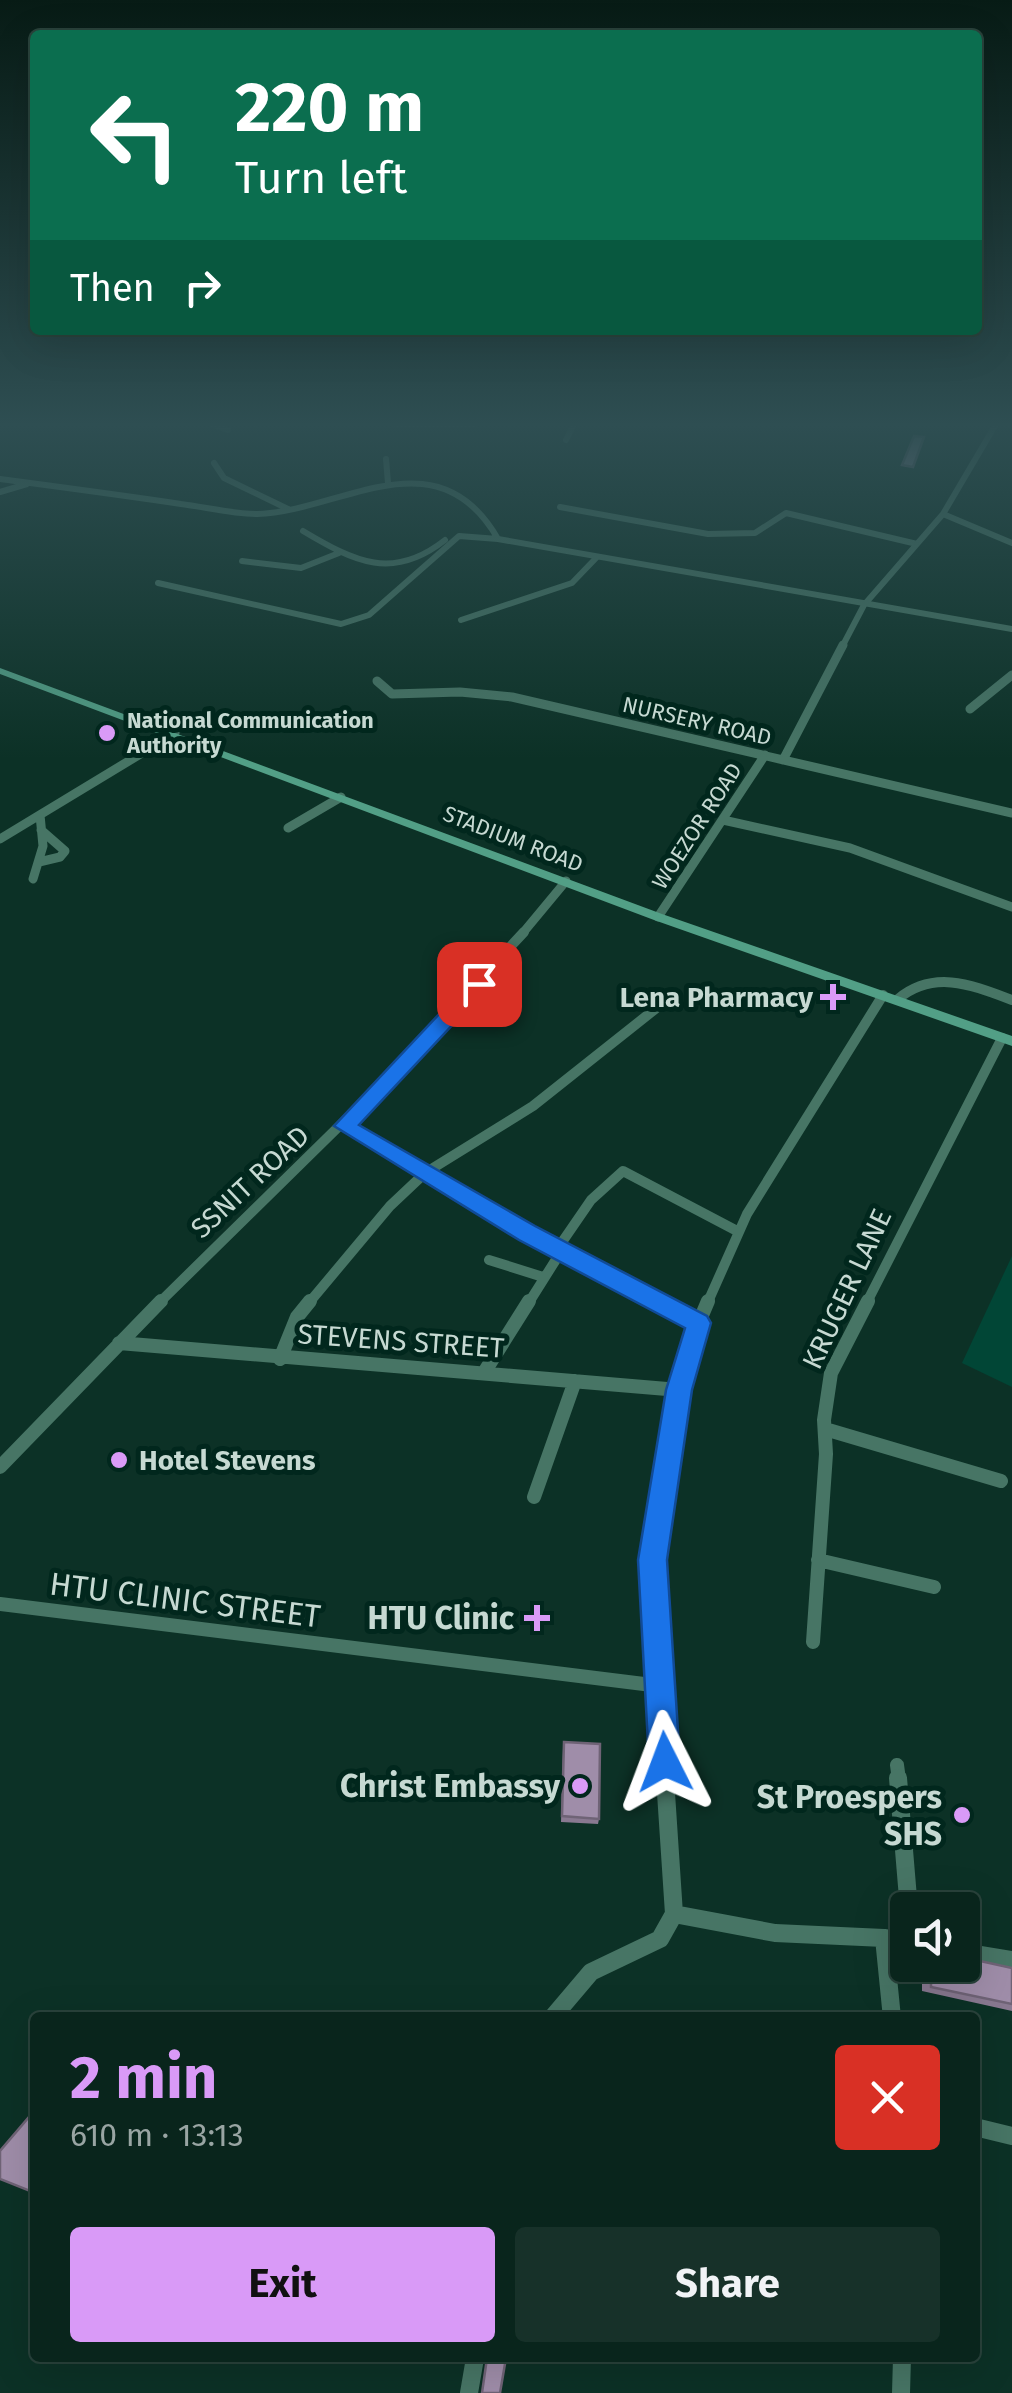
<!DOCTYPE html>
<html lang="en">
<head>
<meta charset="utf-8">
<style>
	:root { --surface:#09251c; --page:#173129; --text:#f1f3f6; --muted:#99a5a3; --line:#29423b; --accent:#d99af7 }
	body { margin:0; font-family:"Fira Sans",sans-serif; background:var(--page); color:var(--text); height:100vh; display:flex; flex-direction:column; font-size:38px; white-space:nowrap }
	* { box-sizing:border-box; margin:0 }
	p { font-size:32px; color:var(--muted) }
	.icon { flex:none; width:55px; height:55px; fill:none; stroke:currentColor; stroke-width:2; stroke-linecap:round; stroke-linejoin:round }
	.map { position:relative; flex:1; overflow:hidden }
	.side { position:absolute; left:30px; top:2012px; width:950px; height:350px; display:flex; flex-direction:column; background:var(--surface); border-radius:10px; box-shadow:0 10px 40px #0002,0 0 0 2px var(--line) }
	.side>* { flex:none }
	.hud { position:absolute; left:30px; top:30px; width:952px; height:305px; border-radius:10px; box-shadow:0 10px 40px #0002,0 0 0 2px var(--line); background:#0b6e4f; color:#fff; overflow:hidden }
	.buttons { position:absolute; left:890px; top:1892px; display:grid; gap:20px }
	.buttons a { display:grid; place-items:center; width:90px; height:90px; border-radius:10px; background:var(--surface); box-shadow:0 10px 40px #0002,0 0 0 2px var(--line); font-size:50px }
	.pin { position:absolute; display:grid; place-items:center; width:85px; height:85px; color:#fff; margin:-42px; border-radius:20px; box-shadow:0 5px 15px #0006 }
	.me { position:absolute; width:110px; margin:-55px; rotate:357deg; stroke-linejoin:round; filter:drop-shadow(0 0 8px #0008) }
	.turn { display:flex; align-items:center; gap:35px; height:210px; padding:0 40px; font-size:45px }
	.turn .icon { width:130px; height:130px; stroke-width:2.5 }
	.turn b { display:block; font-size:70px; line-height:85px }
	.then { display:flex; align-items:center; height:95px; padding:0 40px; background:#0003; gap:20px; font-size:38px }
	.round { display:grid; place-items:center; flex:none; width:105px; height:105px; border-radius:10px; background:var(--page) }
	.headline { display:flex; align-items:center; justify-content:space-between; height:170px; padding:0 40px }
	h1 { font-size:60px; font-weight:700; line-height:75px; color:var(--accent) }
	.button { display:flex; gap:20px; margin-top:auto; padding:20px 40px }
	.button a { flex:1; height:115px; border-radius:10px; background:var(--accent); color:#111; font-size:40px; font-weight:700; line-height:115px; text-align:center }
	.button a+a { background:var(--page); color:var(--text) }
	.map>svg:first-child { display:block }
</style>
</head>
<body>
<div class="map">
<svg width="1012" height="2393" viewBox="0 0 1012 2393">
	<rect width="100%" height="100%" fill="#0c3126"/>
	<path fill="#014636" d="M 1012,1256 L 1012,1387 L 962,1363 Z"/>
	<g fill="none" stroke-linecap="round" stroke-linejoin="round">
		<path stroke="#477565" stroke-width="6" d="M 211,424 L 228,430
			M 396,424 L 475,424
			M 566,440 L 574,424
			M 386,459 L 388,483
			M 214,463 L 224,478 L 288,509
			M 0,479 C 60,487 121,495 181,504 C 205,507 232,514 257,514 C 340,512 437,432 498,539 L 1012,629
			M 0,492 L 27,484
			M 560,507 L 708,534 L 755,533 L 786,513 L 917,544
			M 943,514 L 1012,543
			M 303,531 C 355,562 393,581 445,540
			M 242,561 L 301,568 L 339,553
			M 158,583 L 341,624 L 369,615 L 459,536 L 498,539
			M 461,620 L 572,583 L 597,557
			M 842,647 L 864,605 L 943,514 L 996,424"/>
		<path stroke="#477565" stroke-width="9" d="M 377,681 L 392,694 L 460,692 L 512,697 L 1012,813
			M 970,709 L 1012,675
			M 783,760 L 843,645
			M 723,820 L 850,848 L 1012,907
			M 288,828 L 341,797
			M 0,839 L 175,733
			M 39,862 L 60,857 L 65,851 L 41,830
			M 33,879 L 43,846 L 40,815
			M 658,917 L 765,755
			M 522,934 L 566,881"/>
		<path stroke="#477565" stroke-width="10" d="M 898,999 C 934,969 972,985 1012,1000
			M 345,1126 L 527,1233 L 662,1304
			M 558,1248 L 591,1200 L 623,1171 L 739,1232
			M 489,1260 L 543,1277
			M 158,1304 L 382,1084 L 524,932
			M 308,1304 L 390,1206 L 425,1173 L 533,1106 L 664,1002
			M 528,1304 L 562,1250
			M 707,1304 L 747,1214 L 883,995
			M 866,1304 L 1002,1038"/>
		<path stroke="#477565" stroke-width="14" d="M 657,1301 L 698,1323
			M 119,1343 L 679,1390
			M 280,1359 L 297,1317 L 310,1301
			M 485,1371 L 529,1301
			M 825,1429 L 1001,1481
			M 0,1467 L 161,1301
			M 534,1497 L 575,1381
			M 818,1560 L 934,1587
			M 0,1604 L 660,1686
			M 813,1642 L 826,1454 L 824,1420 L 831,1373 L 868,1301
			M 897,1765 L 899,1780
			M 665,1780 C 661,1719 654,1657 652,1595 C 650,1518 676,1372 708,1301"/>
		<path stroke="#477565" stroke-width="18" d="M 665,1778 L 674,1914 L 775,1933 L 884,1938 L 892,2018
			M 898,1778 L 909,1910
			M 884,1938 L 908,1942
			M 899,1941 L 908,1923
			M 962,1952 L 1012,1960
			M 552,2018 L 591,1972 L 660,1939 L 674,1914
			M 975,2127 L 1012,2136
			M 469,2393 L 475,2358
			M 901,2393 L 902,2358"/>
		<path fill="#529f86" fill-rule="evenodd" d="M 0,668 L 662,914 L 1012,1036 L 1012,1046 L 654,920 L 0,674 Z"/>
	</g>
	<path fill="#897991" d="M 563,1748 L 599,1819 L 598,1824 L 561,1822 Z
		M 922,1965 L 1012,1968 L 1012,2011 L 922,1991 Z"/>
	<path fill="#9f8da9" stroke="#6f6376" stroke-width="2.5" d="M 914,436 L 924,437 L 913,467 L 902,465 Z
		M 564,1742 L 600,1744 L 599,1819 L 562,1816 Z
		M 962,1957 L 1012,1968 L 1012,2004 L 931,1987 L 931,1965 L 962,1965 Z
		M 35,2110 L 35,2193 L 0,2179 L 0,2151 Z
		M 487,2358 L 506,2358 L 500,2393 L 482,2393 Z"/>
	<linearGradient id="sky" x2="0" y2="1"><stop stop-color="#071b15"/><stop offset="0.56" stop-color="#2e4e52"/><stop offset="1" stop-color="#2e4e52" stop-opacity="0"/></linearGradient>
	<rect width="1012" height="759" fill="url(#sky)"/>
	<path fill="#1a73e8" stroke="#114b97" stroke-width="2.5" d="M 479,977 L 489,984 L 486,989 L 359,1125 L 535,1226 L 707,1316 L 711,1323 L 692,1390 L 667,1560 L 680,1762 L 676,1773 L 665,1778 L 654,1773 L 649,1762 L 638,1560 L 666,1390 L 685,1328 L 519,1240 L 334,1126 L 472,979 Z"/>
	<g fill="#d99af7" stroke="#01271d" stroke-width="4">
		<circle cx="107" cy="733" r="10"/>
		<path d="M828 982h10v10h10v10h-10v10h-10v-10h-10v-10h10z"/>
		<circle cx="119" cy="1460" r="10"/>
		<path d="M532 1603h10v10h10v10h-10v10h-10v-10h-10v-10h10z"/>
		<circle cx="580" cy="1786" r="10"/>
		<circle cx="962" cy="1815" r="10"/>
	</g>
	<g text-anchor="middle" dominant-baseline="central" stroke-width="10" stroke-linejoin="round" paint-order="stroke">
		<g font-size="22" font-weight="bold" fill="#c6d9d2" stroke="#01271d" text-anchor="start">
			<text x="127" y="720">National Communication<tspan x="127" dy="25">Authority</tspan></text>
		</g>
		<g font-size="22" fill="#c6d9d2" stroke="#01271d">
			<text transform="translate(697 721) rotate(13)">NURSERY ROAD</text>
			<text transform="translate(697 826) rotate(-57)">WOEZOR ROAD</text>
			<text transform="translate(513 839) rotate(21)">STADIUM ROAD</text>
		</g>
		<g font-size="28" font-weight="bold" fill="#c6d9d2" stroke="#01271d" text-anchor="end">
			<text x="813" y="997">Lena Pharmacy</text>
			<text x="139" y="1460" text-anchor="start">Hotel Stevens</text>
		</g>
		<g font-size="28" fill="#c6d9d2" stroke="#01271d">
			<text transform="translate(250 1182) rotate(-43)">SSNIT ROAD</text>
			<text transform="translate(847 1289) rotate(-65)">KRUGER LANE</text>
			<text transform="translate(401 1341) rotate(4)">STEVENS STREET</text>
		</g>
		<g font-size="32" fill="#c6d9d2" stroke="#01271d">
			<text transform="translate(185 1600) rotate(7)">HTU CLINIC STREET</text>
		</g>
		<g font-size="32" font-weight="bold" fill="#c6d9d2" stroke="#01271d" text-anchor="end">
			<text x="514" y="1618">HTU Clinic</text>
			<text x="560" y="1786">Christ Embassy</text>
			<text x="942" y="1797">St Proespers<tspan x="942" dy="37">SHS</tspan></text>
		</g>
	</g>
</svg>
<div class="buttons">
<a><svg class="icon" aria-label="sound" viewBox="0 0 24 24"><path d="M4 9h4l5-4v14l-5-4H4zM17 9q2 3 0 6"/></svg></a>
</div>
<div class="pin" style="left:479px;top:984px;background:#d93025"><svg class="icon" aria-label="arrive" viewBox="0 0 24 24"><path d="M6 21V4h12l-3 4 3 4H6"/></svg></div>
<svg class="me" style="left:665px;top:1762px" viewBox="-20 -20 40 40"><path d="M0-17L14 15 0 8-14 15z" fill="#1a73e8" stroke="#fff" stroke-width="4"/></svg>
<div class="hud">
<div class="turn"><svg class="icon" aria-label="left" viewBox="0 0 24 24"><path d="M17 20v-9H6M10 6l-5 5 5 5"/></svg><div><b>220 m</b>Turn left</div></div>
<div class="then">Then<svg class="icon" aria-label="right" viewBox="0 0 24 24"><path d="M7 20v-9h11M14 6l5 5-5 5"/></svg></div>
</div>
<section class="side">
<div class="headline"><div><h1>2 min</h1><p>610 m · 13:13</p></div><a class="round" style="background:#d93025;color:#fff"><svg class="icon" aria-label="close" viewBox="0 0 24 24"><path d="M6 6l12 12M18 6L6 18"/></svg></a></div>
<div class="button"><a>Exit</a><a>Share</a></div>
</section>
</div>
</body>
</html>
